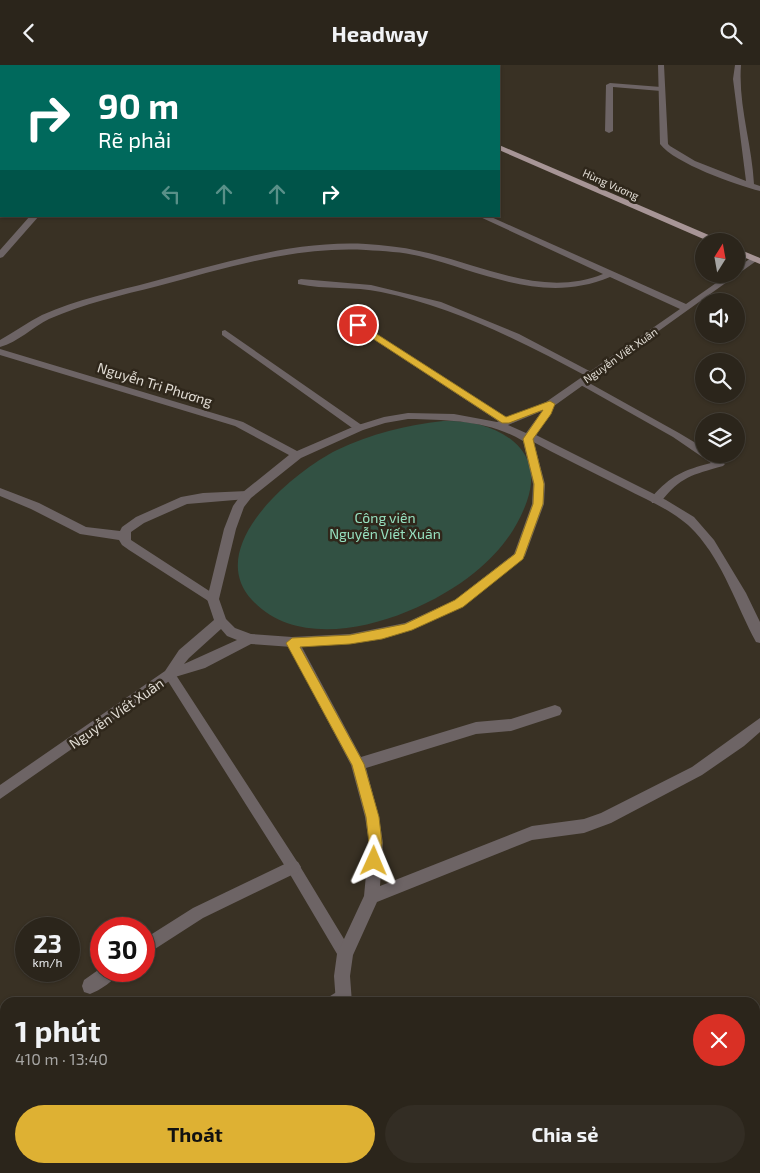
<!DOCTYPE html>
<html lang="vi">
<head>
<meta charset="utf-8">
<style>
	:root { --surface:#2b251b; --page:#332d24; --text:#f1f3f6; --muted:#a6a5a3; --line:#47423a; --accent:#deb133 }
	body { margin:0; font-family:"Exo 2",sans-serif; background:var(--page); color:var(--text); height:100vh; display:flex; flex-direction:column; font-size:19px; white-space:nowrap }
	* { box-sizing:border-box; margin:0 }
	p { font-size:16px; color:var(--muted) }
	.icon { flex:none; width:28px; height:28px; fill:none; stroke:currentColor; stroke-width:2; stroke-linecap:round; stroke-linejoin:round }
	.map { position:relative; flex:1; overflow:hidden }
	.side { position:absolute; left:0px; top:932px; width:760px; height:176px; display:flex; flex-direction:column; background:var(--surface); border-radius:15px 15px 0 0; box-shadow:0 1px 4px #0004,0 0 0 1px var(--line) }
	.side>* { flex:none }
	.guide { position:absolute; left:0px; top:0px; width:500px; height:152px; box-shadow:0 1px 4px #0004,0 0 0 1px var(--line); background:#00695c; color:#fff; overflow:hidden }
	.needle { width:32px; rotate:11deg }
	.tools { position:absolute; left:695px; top:168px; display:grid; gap:10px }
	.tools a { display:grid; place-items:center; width:50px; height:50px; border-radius:50%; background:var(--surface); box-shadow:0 1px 4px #0004,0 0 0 1px var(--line); font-size:25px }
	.speed { position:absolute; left:15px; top:852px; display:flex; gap:10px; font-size:25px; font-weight:700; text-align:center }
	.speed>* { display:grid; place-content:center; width:65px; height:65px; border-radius:50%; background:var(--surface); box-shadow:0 1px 4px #0004,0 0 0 1px var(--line); line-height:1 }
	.speed small { font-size:12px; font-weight:400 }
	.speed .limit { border:8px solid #d22; background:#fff; color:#111 }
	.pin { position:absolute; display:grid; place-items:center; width:42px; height:42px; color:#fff; margin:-21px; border:2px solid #fff; border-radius:50%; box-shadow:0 1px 5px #0007 }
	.me { position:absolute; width:55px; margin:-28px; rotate:1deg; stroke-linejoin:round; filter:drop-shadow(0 0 4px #0008) }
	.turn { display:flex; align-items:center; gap:18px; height:105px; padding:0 15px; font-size:22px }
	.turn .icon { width:65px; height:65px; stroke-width:2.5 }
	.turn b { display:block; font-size:35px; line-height:42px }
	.lanes { display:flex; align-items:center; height:48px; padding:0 15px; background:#0003; justify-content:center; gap:25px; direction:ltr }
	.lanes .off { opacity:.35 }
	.round { display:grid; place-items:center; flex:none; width:52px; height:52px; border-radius:26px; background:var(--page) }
	.headline { display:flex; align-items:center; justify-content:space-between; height:85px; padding:0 15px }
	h1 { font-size:30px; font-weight:700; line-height:38px }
	.action { display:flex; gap:10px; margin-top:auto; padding:10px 15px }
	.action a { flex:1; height:58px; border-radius:30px; background:var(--accent); color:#111; font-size:20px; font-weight:700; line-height:58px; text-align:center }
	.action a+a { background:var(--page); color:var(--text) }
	header { display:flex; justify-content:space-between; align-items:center; height:65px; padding:0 15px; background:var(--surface); font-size:22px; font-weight:700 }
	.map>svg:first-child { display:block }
</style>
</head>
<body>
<header><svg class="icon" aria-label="back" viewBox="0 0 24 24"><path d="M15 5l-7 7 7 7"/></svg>Headway<svg class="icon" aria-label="search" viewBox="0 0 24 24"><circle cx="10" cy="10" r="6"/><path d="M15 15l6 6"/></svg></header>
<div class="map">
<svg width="760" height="1108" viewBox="0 0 760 1108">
	<rect width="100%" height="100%" fill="#393124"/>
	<path fill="#325143" d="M 443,356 C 468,355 493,360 513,376 C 532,392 535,413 527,436 C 517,465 498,489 474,508 C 421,551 307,595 252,535 C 203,482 293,407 337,385 C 371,369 406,360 443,356 Z"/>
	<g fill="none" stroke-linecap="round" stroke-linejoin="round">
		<path fill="#6d6465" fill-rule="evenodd" d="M 582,314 L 679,368 L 704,383 L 704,389 L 712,389 L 725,399 L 723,401 C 692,410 681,411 660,438 L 652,438 L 651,435 L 652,432 C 671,410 684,405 711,398 L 673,372 L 579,319 L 577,317 Z
			M 170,605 L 174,607 L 298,798 L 350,884 L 352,889 L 350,894 L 345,896 L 340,894 L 288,806 L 166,613 L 164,610 L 166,607 Z
			M 343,923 L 348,925 L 350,930 C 346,941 335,938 325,938 L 327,933 Z
			M 5,1071 L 5,1091 L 0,1093 L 0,1073 Z"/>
		<path fill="#6d6465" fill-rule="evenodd" d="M 97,0 L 107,0 L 107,1 L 97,1 Z
			M 610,18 L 661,22 L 665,24 L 661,26 L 613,22 L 613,66 L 609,68 L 605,66 L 606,20 Z
			M 0,62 L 1,62 L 1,66 L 0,66 Z
			M 301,214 L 371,220 L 441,237 L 519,269 L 597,310 L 596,312 L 588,312 C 522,277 455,242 381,227 C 354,221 325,225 298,219 L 298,215 Z
			M 358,257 L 509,354 L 510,356 L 509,358 L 501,358 L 355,262 L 353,260 Z
			M 225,265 L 363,361 L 364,363 L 363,365 L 355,365 L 222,270 L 222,266 Z
			M 530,367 L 666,435 L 694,452 L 714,475 L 746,528 L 760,557 L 760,578 L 756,577 C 736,540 724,499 695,467 C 677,447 649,436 624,423 C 592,407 559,391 526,373 L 525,371 Z
			M 0,423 L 39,438 L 86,462 L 120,466 L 122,462 L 136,452 L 181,432 L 203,428 L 247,426 L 253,430 L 247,434 L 187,439 L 144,458 L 131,467 L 131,475 L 217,531 L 219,534 L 217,537 L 213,539 L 129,485 L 122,480 L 119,475 L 80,469 L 31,444 L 0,431 Z
			M 292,572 L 297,573 L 361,692 L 476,657 L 511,654 L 555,640 L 560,642 L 562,646 L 560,650 L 511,666 L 476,669 L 366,703 L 379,752 L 383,778 L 380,821 L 532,761 L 584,754 L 601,748 L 692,702 L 760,653 L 760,667 L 744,681 L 702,710 L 611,758 L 584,768 L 532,775 L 377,837 L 353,890 L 350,911 L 352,938 L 336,938 L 334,911 L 337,889 L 364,831 L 369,778 L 365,752 L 351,700 L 286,577 L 287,573 Z
			M 293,795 L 298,797 L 301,802 L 298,807 L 203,853 L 144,891 L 144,874 L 193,843 Z
			M 101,903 L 101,906 L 119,906 C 115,916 100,925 90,929 L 84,927 L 82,921 L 84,915 Z
			M 423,1104 L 444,1104 L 446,1108 L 425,1108 Z"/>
		<path fill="#6d6465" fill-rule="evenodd" d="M 658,0 L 664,0 L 668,79 L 670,81 L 695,96 L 746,116 L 733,14 L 735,0 L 741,0 C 738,40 752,79 754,119 L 760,121 L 760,126 C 736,120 674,98 660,79 Z
			M 30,151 L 39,151 L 3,192 L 0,193 L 0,185 Z
			M 478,151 L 489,151 L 686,239 L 729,209 L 736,209 L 736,204 L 752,192 L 758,192 L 759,194 L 554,341 L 551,349 L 533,374 L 545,419 L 544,439 L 525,491 L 463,541 L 412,565 L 382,574 L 350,579 L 292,582 L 251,579 L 205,603 L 175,612 L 0,734 L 0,720 L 165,606 L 179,585 L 214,555 L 207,534 L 224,464 L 233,441 L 243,427 L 289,390 L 235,361 L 0,290 L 0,284 L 243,357 L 297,386 L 355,361 L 384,352 L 408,348 L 454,349 L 497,357 L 546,337 L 680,244 L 610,212 C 543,240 484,207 419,191 C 403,187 383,186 366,185 C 295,181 226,203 158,221 C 122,230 83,239 49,254 C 33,262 18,277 0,282 L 0,275 C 14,267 28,257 42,250 C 75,235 117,226 151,217 C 221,199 293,175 366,179 C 383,180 402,182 419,186 C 479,198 541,234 603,209 ZM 542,346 L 526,368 L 508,360 ZM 408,354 C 448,355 488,355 523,376 L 533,419 L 532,439 L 514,489 L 455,535 L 405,558 L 350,569 L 292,572 L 251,569 L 235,563 L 226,554 L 219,534 L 236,464 L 244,442 L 251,433 L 301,393 L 363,365 L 385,358 ZM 221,564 L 227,571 L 237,575 L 184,599 L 189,593 Z"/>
		<path fill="#a79596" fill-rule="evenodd" d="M 310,0 L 319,0 L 319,1 L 310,1 Z
			M 499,80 L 718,174 L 719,176 L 708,176 L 499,85 Z
			M 736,183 L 760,193 L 760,199 L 736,189 Z"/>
	</g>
	<path fill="#deb133" stroke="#907321" d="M 358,257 L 506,352 L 547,337 L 550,336 L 555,339 L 551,349 L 533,374 L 544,419 L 543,439 L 523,494 L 463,542 L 412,565 L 382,574 L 350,579 L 300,582 L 364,699 L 379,752 L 382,778 L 379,800 L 374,802 L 370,800 L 368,796 L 369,778 L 366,752 L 352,700 L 286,578 L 292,573 L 350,570 L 405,559 L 455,535 L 515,489 L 533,439 L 534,419 L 523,374 L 543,345 L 509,358 L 502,358 L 355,262 L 354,260 Z"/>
	<g text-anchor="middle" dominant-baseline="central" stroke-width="5" stroke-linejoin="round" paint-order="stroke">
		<g font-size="11" fill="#e2ddd5" stroke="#2f271b">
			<text transform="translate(611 119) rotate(24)">Hùng Vương</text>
			<text transform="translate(620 290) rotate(-35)">Nguyễn Viết Xuân</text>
		</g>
		<g font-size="14" fill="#e2ddd5" stroke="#2f271b">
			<text transform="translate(155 319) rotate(17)">Nguyễn Tri Phương</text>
			<text transform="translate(116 648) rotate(-35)">Nguyễn Viết Xuân</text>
		</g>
		<g font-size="14" fill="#97e1c0" stroke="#2f271b">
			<text x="385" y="452">Công viên<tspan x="385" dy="16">Nguyễn Viết Xuân</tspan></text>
		</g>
	</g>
</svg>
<div class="tools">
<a><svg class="needle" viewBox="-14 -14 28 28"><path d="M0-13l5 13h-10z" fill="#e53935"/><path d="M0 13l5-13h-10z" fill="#a6a5a3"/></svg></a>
<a><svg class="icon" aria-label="sound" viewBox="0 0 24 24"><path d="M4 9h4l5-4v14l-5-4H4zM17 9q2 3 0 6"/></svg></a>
<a><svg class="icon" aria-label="search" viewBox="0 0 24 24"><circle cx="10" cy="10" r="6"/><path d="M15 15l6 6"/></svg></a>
<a><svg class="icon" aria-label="layers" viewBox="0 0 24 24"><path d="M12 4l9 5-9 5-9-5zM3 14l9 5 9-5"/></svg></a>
</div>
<div class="speed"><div>23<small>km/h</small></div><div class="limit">30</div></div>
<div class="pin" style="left:358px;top:260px;background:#d93025"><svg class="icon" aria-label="arrive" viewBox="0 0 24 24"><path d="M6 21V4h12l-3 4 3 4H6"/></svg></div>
<svg class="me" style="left:374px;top:796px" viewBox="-20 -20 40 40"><path d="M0-17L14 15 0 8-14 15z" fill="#deb133" stroke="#fff" stroke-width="4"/></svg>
<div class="guide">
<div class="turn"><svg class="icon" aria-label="right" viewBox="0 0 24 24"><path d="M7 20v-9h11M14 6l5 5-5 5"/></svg><div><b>90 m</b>Rẽ phải</div></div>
<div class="lanes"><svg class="icon off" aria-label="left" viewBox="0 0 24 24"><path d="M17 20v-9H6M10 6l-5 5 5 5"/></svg><svg class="icon off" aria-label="ahead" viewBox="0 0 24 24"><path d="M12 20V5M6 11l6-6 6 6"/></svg><svg class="icon off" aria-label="ahead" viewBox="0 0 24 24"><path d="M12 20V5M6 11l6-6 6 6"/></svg><svg class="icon" aria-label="right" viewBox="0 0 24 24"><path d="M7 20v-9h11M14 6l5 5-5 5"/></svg></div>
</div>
<section class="side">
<div class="headline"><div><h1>1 phút</h1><p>410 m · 13:40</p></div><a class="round" style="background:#d93025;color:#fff"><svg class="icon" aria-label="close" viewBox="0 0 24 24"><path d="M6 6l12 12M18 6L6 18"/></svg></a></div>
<div class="action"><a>Thoát</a><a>Chia sẻ</a></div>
</section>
</div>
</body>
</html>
